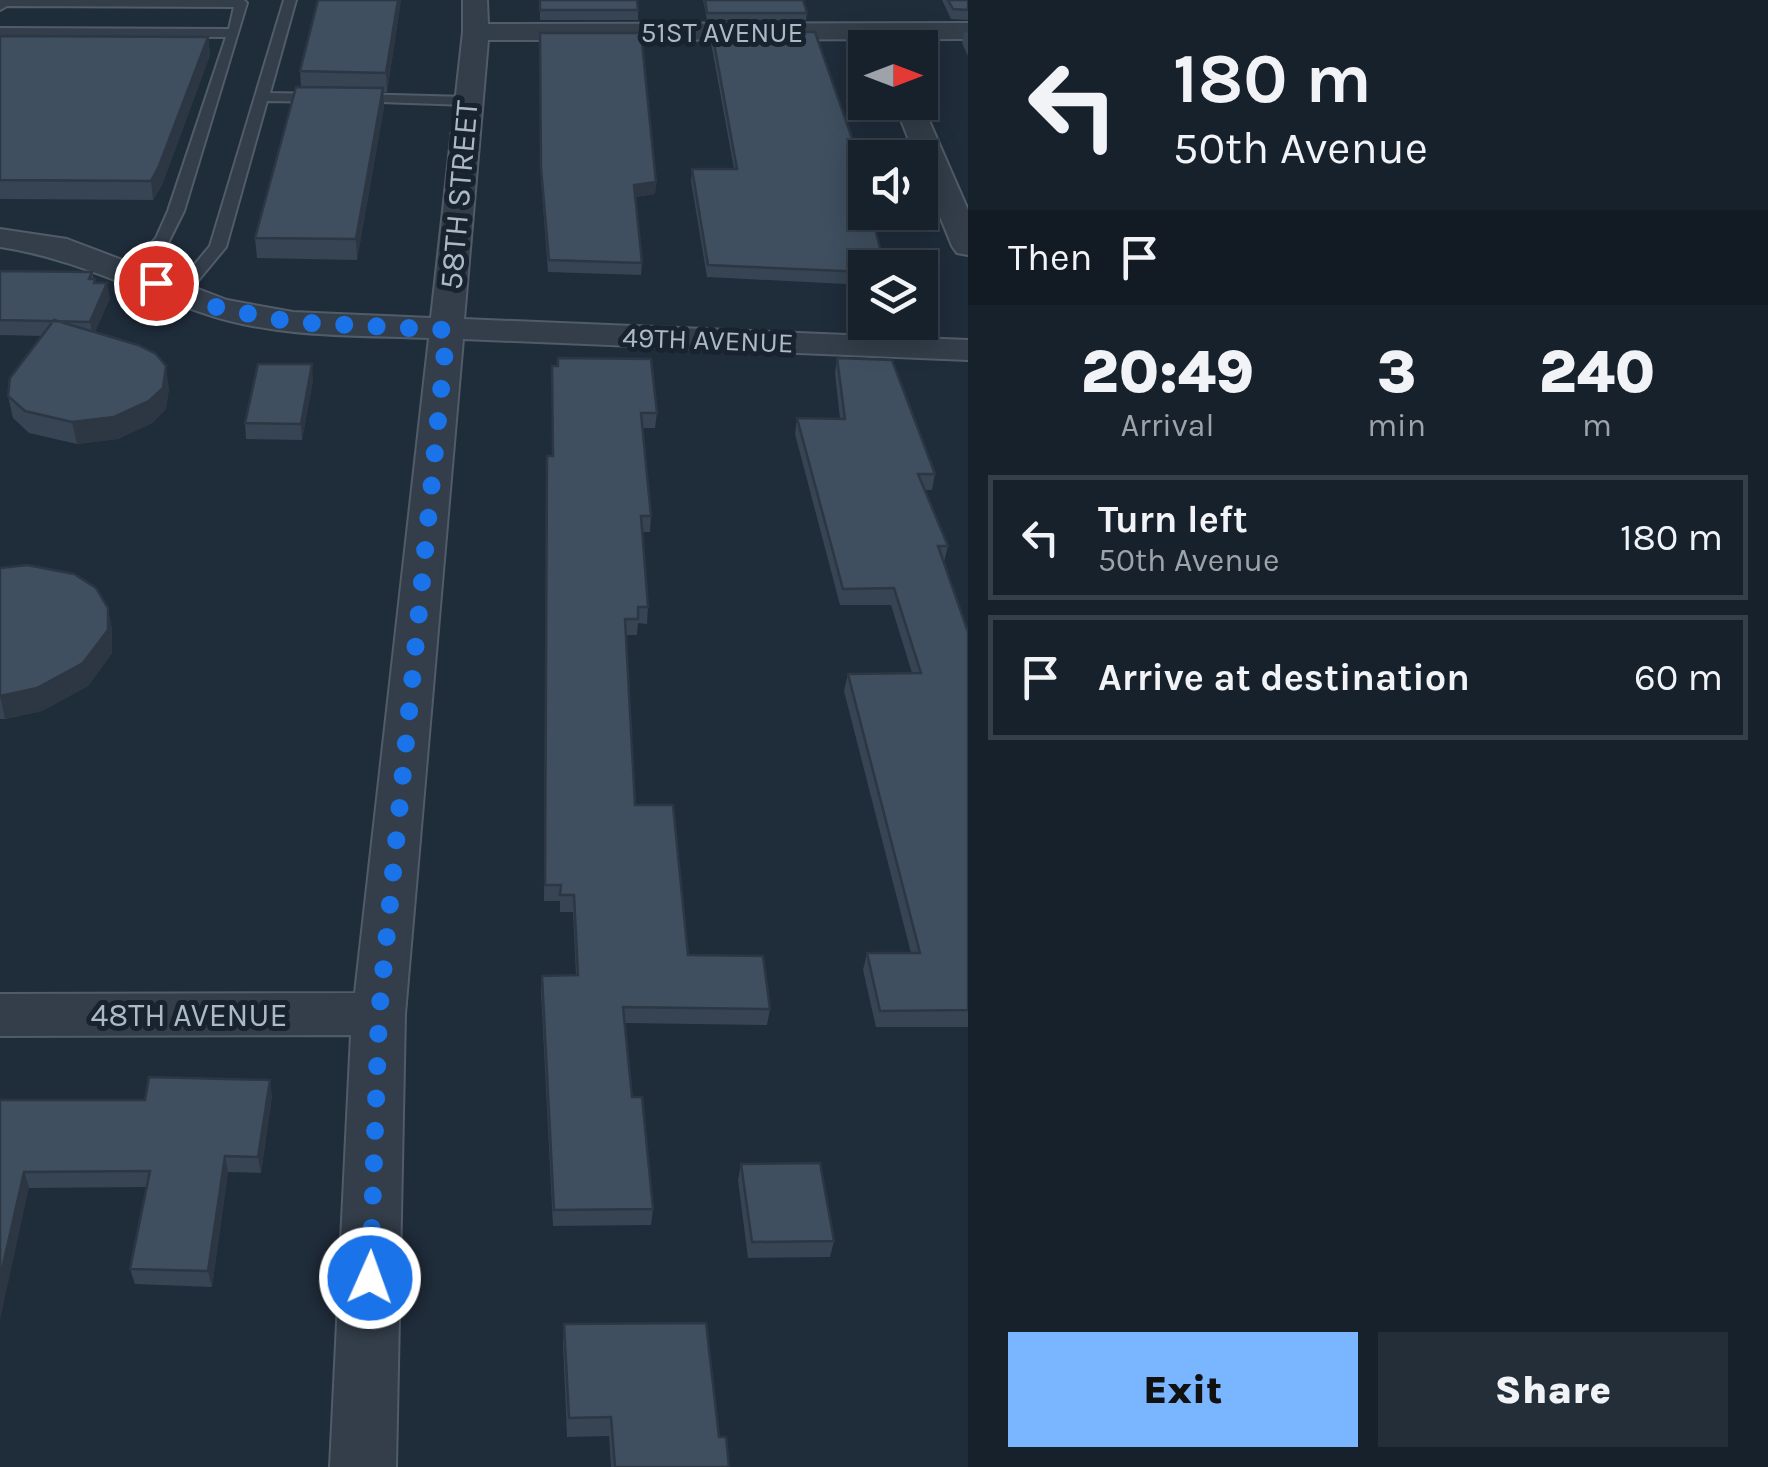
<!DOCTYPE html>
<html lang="en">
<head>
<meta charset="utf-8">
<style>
	:root { --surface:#17212c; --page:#242e38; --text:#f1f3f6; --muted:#9ea3a9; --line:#363e48; --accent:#7ab6ff }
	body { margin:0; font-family:Karla,sans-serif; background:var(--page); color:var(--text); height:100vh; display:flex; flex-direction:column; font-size:38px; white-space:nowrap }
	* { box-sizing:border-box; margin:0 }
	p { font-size:32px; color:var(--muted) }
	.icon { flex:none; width:55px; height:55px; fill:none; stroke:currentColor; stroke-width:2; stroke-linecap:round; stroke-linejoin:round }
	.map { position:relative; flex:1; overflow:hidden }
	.details { display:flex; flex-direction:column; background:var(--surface); width:800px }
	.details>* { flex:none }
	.guide { background:#17212c; color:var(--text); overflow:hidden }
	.needle { width:65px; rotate:90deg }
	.tools { position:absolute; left:848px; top:30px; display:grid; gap:20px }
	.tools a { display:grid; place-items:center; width:90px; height:90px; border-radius:0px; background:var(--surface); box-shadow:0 5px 25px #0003,0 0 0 2px var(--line); font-size:50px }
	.pin { position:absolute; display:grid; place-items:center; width:85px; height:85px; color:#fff; margin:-42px; border:5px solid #fff; border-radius:50%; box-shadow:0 2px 10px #0007 }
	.me { position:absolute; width:110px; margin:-55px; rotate:2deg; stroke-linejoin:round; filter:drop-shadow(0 0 8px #0008) }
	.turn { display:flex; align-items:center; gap:35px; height:210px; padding:0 40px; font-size:45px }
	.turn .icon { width:130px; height:130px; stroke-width:2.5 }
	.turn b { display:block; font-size:70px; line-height:85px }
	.then { display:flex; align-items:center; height:95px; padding:0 40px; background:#0003; gap:20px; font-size:38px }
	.eta { display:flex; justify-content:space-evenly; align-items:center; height:170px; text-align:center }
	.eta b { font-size:60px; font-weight:800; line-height:70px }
	.primary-button { display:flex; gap:20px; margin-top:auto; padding:20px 40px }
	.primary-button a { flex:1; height:115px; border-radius:0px; background:var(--accent); color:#111; font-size:40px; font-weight:800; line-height:115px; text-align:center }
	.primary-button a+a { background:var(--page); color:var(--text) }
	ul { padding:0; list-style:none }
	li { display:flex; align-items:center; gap:30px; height:125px; margin:0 20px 15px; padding:0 20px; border:5px solid var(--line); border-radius:0px }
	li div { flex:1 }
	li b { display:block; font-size:38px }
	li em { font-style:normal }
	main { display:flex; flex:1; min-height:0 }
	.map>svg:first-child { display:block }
</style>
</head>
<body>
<main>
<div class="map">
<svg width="968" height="1467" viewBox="0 0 968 1467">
	<rect width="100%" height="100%" fill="#1f2c3a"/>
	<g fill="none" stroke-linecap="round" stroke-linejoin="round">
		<defs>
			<path id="service" d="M 0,0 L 244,0 L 247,3 L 184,211 L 168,243 L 137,277 L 123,274 L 156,238 L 168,211 L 226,37 L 0,36 L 0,28 L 229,29 L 234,7 L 7,6 L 0,10 Z
				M 284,0 L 296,0 L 270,93 L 324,94 L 331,98 L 324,102 L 267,101 L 226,247 L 187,294 L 175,294 L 175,288 L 210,246 Z
				M 356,94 L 467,97 L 474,101 L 467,105 L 351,101 L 351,95 Z"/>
			<path id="minor" d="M 463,0 L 487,0 L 488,24 L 968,23 L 968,39 L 488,40 L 464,319 L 968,340 L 968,360 L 463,339 L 405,1014 L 396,1467 L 330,1467 L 351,1035 L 0,1036 L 0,994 L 355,993 L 429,338 C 355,335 277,338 206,314 C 135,291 74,258 0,247 L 0,229 L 67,239 L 227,300 L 293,312 L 431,318 L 463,32 Z
				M 894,102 L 921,102 L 968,210 L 968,255 L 957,253 L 952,246 L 920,167 L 920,158 L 916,158 Z"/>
		</defs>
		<use href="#service" stroke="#505c68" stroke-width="4"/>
		<use href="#minor" stroke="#505c68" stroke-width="4"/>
		<use href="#service" fill="#333e4a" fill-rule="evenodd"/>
		<use href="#minor" fill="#333e4a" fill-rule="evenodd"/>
	</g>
	<path fill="#364453" d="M 318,0 L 401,0 L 387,92 L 383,92 L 384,107 L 357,260 L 257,258 L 255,238 L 301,87 L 300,71 Z
		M 540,0 L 638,10 L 638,20 L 540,20 Z
		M 703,0 L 803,0 L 807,13 L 806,20 L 707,20 Z
		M 942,0 L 968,0 L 968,20 L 951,19 Z
		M 968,31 L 968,56 L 962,43 L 964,33 Z
		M 712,32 L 865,268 L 865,285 L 707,277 L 691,181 L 692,169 L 734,169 L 711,43 Z
		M 540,33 L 656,182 L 655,194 L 635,197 L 642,263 L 641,275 L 548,272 L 541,180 Z
		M 0,36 L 208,37 L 210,55 L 162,185 L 153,200 L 0,199 Z
		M 0,271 L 92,272 L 95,283 L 110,298 L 95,332 L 169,388 L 166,409 L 152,423 L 118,439 L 77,444 L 29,433 L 13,418 L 8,396 L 42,336 L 0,335 Z
		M 837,358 L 935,474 L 932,490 L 925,490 L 948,546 L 944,562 L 968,632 L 968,1027 L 876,1027 L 863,970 L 867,953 L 911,953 L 844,691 L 848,674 L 912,673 L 891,605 L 840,605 L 795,434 L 797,418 L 840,419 L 835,373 Z
		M 558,366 L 657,413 L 655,428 L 643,428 L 651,516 L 650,532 L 642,532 L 648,607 L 647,624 L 638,623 L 637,635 L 626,635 L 635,805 L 688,955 L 770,1009 L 767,1025 L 625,1023 L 632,1097 L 653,1209 L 651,1225 L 553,1226 L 541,992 L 542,976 L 576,975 L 573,912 L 560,912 L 560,901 L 544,901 L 546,471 L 552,456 Z
		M 313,380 L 302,440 L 246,439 L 245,423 Z
		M 0,568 L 108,608 L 112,630 L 112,653 L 88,686 L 42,711 L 5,719 L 0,719 Z
		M 272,1096 L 261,1173 L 228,1172 L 212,1287 L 135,1284 L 130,1269 L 147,1187 L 29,1188 L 0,1100 L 145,1100 Z
		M 741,1164 L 834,1241 L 830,1257 L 748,1258 L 738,1180 Z
		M 564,1324 L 719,1437 L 729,1467 L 611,1467 L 609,1436 L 567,1437 L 563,1344 Z"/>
	<path fill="#2c3743" d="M 398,0 L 401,0 L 387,92 L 386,73 Z
		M 208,37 L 210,55 L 162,185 L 153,200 L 151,181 Z
		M 383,88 L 384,107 L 357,260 L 356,239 Z
		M 656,182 L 655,194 L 633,197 L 634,185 Z
		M 107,283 L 110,298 L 93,337 L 90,322 Z
		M 312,364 L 313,380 L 302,440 L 301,424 Z
		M 166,366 L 169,388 L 166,409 L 152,423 L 118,439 L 77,444 L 72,422 Z
		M 108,608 L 112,630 L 112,653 L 88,686 L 42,711 L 5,719 L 0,696 Z
		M 270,1080 L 272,1096 L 261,1173 L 258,1157 Z
		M 225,1156 L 228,1172 L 212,1287 L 208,1271 Z
		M 24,1172 L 29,1188 L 0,1320 L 0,1278 Z"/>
	<path fill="#3f4f60" stroke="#2c3743" stroke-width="2.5" d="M 318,0 L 398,0 L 386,73 L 300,71 Z
		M 540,0 L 637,0 L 638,10 L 540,10 Z
		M 705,0 L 803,0 L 807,13 L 707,13 Z
		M 948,0 L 968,0 L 968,10 L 953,9 Z
		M 712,32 L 815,32 L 853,141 L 865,187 L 865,212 L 871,212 L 885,268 L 865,268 L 865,272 L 708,265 L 692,169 L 737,169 Z
		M 540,33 L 641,33 L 656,182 L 634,185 L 642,263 L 549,260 L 541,168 Z
		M 0,36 L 208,37 L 159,166 L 151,181 L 0,180 Z
		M 296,87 L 383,88 L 356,239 L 255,238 Z
		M 0,271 L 92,272 L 89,279 L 95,279 L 94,283 L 107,283 L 90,322 L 0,320 Z
		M 54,320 L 138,345 L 156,354 L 166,366 L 163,388 L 149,401 L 114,417 L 72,422 L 25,411 L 8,396 L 10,378 Z
		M 558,358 L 651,359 L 657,413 L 641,413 L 651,516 L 641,516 L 648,607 L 638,607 L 638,619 L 625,619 L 635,805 L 673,805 L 688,955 L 763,956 L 770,1009 L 623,1007 L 632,1097 L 642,1097 L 653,1209 L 554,1210 L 542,976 L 578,975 L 574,895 L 560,895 L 561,885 L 545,885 L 547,456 L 553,456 L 552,366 L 558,366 Z
		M 837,358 L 892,360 L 935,474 L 918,474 L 948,546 L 938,546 L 968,632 L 968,1010 L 880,1011 L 867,953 L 920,953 L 848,674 L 921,673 L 894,588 L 843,589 L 797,418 L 845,419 Z
		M 258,364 L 312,364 L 301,424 L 245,423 Z
		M 27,565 L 74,574 L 96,588 L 108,608 L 108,630 L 83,663 L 37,688 L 0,696 L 0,568 Z
		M 149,1077 L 270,1080 L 258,1157 L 225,1156 L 208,1271 L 130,1269 L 150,1171 L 24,1172 L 0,1278 L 0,1100 L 145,1100 Z
		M 820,1163 L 834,1241 L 752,1242 L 741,1164 Z
		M 706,1323 L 719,1437 L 726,1437 L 729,1467 L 615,1467 L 611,1417 L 569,1418 L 564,1324 Z"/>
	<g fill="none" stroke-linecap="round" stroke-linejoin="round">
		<path stroke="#1a73e8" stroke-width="18" stroke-dasharray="0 32.4" d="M 156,283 L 219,308 L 292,322 L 447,330 L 379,1014 L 370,1278"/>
	</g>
	<g text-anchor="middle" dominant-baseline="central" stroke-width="10" stroke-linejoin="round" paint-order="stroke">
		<g font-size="28" fill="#adb9c7" stroke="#18232f">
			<text x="722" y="32">51ST AVENUE</text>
			<text transform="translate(708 340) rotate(2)">49TH AVENUE</text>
		</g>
		<g font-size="32" fill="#adb9c7" stroke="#18232f">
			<text transform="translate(459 195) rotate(-85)">58TH STREET</text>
			<text x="189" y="1015">48TH AVENUE</text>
		</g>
	</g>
</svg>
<div class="tools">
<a><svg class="needle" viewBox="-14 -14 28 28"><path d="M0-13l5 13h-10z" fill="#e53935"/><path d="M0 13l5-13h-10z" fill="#9ea3a9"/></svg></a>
<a><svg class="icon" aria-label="sound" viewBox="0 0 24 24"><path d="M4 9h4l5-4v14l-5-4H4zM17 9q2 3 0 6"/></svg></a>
<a><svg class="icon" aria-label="layers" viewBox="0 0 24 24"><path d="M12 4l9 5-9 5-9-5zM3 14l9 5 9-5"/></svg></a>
</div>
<div class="pin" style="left:156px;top:283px;background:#d93025"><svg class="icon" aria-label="arrive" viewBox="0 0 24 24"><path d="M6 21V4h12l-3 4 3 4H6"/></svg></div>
<svg class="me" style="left:370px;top:1278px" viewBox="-20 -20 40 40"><circle r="17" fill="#1a73e8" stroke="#fff" stroke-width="3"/><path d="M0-11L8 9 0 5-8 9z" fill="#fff"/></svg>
</div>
<section class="details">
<div class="guide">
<div class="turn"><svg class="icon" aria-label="left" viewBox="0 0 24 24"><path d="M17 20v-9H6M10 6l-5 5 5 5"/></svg><div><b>180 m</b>50th Avenue</div></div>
<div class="then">Then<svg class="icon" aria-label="arrive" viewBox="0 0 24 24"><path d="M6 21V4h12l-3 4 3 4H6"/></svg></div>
</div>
<div class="eta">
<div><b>20:49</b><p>Arrival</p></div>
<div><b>3</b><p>min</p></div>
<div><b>240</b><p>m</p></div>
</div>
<ul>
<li><svg class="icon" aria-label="left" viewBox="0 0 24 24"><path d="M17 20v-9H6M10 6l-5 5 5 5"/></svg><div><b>Turn left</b><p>50th Avenue</p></div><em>180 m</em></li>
<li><svg class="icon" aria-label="arrive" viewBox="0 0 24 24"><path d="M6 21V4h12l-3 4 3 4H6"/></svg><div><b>Arrive at destination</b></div><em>60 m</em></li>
</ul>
<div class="primary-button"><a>Exit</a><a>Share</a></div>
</section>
</main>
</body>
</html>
